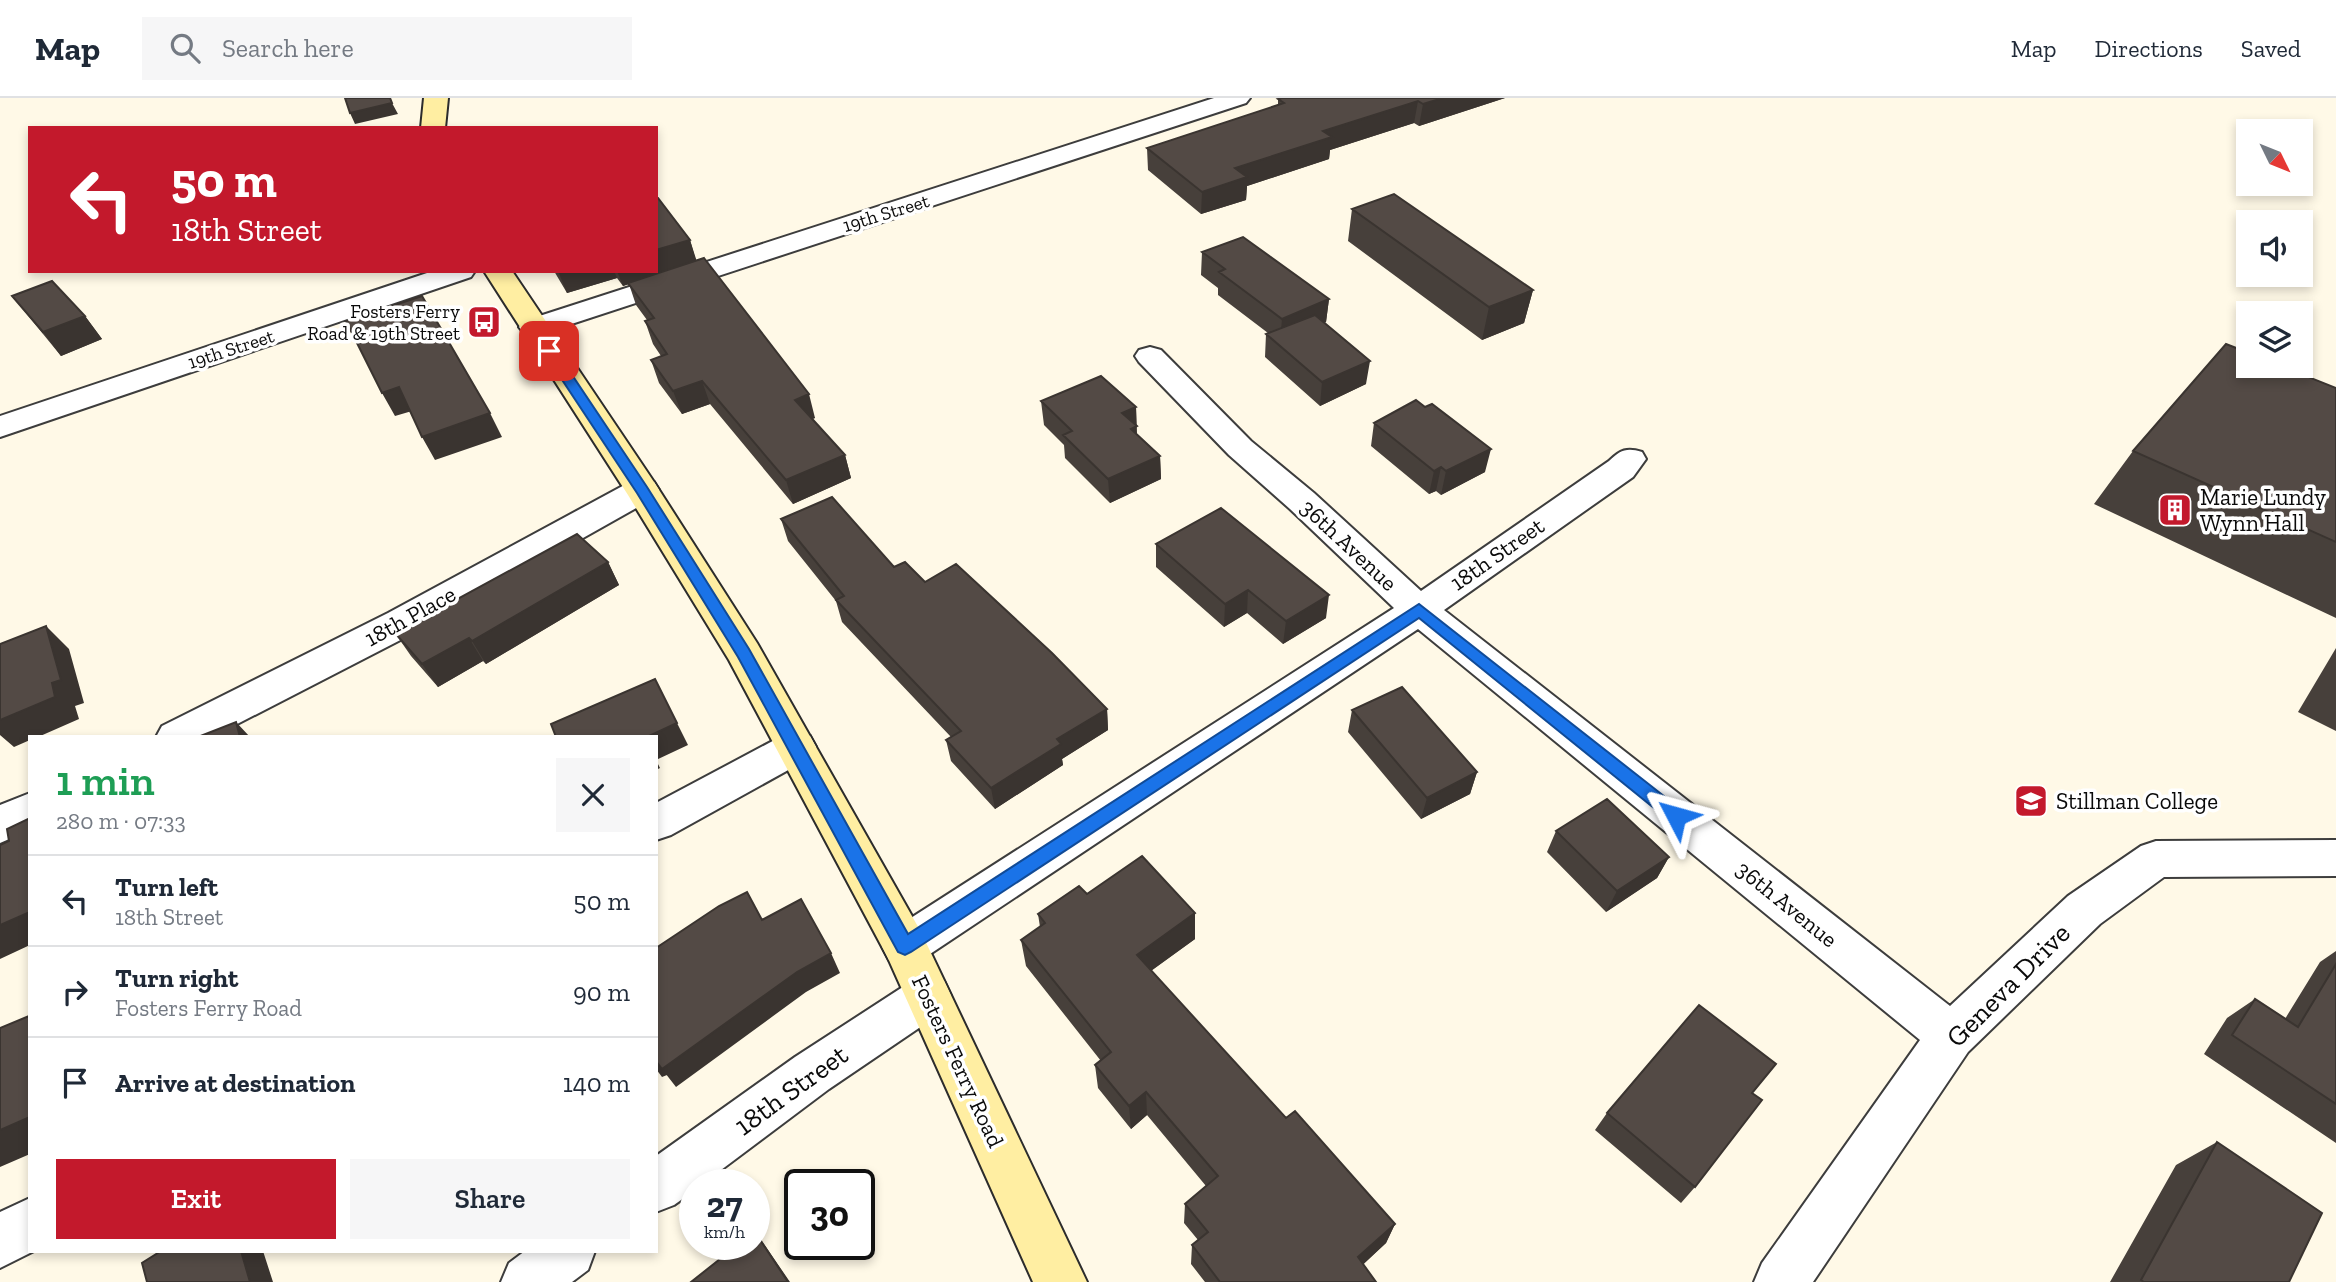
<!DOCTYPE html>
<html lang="en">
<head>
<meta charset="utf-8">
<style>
	:root { --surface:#fff; --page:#f6f6f7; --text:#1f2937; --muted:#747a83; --line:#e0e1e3; --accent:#c3192c }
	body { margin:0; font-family:"Zilla Slab",serif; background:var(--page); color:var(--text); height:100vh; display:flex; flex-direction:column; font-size:26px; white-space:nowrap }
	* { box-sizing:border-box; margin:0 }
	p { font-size:23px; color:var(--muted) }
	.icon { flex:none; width:38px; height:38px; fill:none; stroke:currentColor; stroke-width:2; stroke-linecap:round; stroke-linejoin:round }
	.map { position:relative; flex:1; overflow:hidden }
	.details { position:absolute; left:28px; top:637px; width:630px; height:518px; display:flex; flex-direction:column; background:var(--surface); border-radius:0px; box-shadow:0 4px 10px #0003 }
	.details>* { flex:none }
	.hud { position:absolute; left:28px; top:28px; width:630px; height:147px; border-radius:0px; box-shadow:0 4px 10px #0003; background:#c3192c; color:#fff; overflow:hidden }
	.needle { width:46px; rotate:133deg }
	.fabs { position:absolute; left:2236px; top:21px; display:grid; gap:14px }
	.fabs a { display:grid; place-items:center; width:77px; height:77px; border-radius:0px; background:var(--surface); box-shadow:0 4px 10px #0003; font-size:35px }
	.speed { position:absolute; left:679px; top:1071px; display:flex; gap:14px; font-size:35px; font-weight:700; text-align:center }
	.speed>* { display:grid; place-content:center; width:91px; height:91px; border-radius:50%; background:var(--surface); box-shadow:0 4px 10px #0003; line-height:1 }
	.speed small { font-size:18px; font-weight:400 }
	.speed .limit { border:4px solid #111; border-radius:10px; background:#fff; color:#111 }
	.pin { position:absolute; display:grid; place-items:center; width:60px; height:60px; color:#fff; margin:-30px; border-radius:14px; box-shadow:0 4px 10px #0006 }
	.me { position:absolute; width:77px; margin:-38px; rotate:309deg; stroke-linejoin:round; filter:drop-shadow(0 0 5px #0008) }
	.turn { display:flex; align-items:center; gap:24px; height:147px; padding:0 28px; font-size:32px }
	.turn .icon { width:91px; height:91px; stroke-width:2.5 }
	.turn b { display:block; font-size:49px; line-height:60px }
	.round { display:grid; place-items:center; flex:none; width:74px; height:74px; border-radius:0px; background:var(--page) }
	.head { display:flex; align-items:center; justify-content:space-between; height:119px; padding:0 28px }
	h1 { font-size:42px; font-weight:600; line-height:52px; color:#1e9e55 }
	.action { display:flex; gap:14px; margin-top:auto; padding:14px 28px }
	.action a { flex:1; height:80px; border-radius:0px; background:var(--accent); color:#fff; font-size:28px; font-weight:600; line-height:80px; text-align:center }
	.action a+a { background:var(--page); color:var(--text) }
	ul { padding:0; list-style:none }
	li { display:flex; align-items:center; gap:21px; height:91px; padding:0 28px; border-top:2px solid var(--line) }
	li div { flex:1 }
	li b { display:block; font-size:26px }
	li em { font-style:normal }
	header { display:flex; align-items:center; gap:42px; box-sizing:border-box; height:98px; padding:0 35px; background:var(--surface); border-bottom:2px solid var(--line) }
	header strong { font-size:33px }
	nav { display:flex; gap:38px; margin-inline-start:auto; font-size:24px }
	.search { width:490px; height:63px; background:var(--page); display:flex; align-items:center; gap:18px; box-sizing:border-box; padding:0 24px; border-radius:0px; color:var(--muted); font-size:26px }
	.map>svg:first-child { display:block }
</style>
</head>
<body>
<header>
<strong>Map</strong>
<div class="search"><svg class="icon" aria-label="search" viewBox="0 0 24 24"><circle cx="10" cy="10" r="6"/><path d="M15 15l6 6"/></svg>Search here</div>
<nav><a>Map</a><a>Directions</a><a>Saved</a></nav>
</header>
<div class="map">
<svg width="2336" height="1184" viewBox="0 0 2336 1184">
	<rect width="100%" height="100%" fill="#fff9e7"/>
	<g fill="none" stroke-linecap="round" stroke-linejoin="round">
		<defs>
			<path id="street" d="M 1214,0 L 1250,0 L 1246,5 L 544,235 L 534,238 L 524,235 L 519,229 L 524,223 Z
				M 433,173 L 475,173 L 471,179 L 0,339 L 0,318 Z
				M 1150,249 L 1161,252 L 1251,343 L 1314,395 L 1421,493 L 1609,363 C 1620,352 1627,349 1642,354 L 1646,361 L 1633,379 L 1444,512 L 1950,908 L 2068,798 L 2141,748 L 2156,743 L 2336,742 L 2336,778 L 2164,779 L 2100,826 L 1968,954 L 1813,1184 L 1754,1184 L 1762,1165 L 1920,942 L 1418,531 L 921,862 L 905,868 L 889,862 L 882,848 L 889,834 L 1394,510 L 1290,411 L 1229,357 L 1139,264 L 1135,258 L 1139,252 Z
				M 642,381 L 654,384 L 659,392 L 654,400 L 414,535 L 212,639 L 156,639 L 162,628 L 388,515 L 630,384 Z
				M 796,633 L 810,638 L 816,649 L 810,660 L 671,737 L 656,742 L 656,705 L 782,638 Z
				M 30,695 L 30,732 L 0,745 L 0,707 Z
				M 928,877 L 944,883 L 951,898 L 944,913 L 829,991 L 701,1087 L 695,1087 L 695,1092 L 674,1107 L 656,1114 L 656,1058 L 795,959 L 912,883 Z
				M 30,1100 L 30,1153 L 34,1153 L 0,1170 L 0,1114 Z
				M 525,1153 L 595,1153 L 588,1172 L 572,1184 L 501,1184 L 509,1165 Z"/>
			<path id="secondary" d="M 424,0 L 448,0 L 445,30 L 421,30 Z
				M 484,173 L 512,173 L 654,384 L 757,545 L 921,834 L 1087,1184 L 1033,1184 L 888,860 L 729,562 L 628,397 Z"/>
		</defs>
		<use href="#street" stroke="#3d3d3d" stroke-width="4"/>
		<use href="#secondary" stroke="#2c2c2c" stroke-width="4"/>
		<use href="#street" fill="#fff" fill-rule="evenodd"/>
		<use href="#secondary" fill="#ffeea2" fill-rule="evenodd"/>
	</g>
	<path fill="#47403b" d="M 1282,0 L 1505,0 L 1419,28 L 1414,25 L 1330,52 L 1329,61 L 1247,88 L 1246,102 L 1201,116 L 1148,72 L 1147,50 L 1278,7 L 1278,1 Z
		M 1352,111 L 1533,192 L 1524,225 L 1482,242 L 1348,143 Z
		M 690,142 L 696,163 L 815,320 L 812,321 L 845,357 L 851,380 L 793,406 L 710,306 L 682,316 L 659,285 L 651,262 L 661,258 L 653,246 L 645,223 L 647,222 L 636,207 L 629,186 L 623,188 L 617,180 L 567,195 L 554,173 L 656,173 Z
		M 1202,154 L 1329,201 L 1326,224 L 1324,225 L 1366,286 L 1320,308 L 1265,259 L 1266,236 L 1268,235 L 1218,197 L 1218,190 L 1201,177 Z
		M 12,198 L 85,218 L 102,241 L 61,258 Z
		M 2336,290 L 2336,520 L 2094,406 L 2133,353 Z
		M 1041,303 L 1136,309 L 1137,336 L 1160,358 L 1161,381 L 1110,405 L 1065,360 L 1064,347 L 1044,327 Z
		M 1425,309 L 1485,374 L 1441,397 L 1436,393 L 1429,396 L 1371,348 L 1374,325 Z
		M 781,421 L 925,484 L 1107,611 L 1108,632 L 1062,661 L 1063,667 L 995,711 L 951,663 L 946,642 L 951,639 L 842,524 L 836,503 L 788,443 Z
		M 1156,446 L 1326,520 L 1283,546 L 1247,515 L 1224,529 L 1156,469 Z
		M 608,464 L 619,487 L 486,566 L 483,563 L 438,589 L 411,558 L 395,535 Z
		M 2336,550 L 2336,633 L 2298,614 Z
		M 1352,612 L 1477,674 L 1470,696 L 1421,721 L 1348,634 Z
		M 1556,733 L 1669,759 L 1657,780 L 1606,814 L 1547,754 Z
		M 1087,796 L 1195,841 L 1151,873 L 1286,1020 L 1395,1126 L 1386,1145 L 1363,1166 L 1376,1184 L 1205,1184 L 1191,1166 L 1192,1147 L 1198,1142 L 1184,1125 L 1185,1106 L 1206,1088 L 1147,1017 L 1131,1031 L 1098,990 L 1095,967 L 1101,963 L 1026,868 L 1021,842 L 1040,829 L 1038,816 Z
		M 2336,853 L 2336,1045 L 2204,956 L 2227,920 L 2255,901 L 2285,921 L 2320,864 Z
		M 1752,995 L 1695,1089 L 1681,1105 L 1595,1032 L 1607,1015 Z
		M 2217,1044 L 2289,1184 L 2110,1184 L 2176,1067 Z"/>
	<path fill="#3a3430" d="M 1443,0 L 1505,0 L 1419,28 L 1423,6 Z
		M 1418,3 L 1414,25 L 1330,52 L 1329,61 L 1247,88 L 1246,102 L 1201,116 L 1202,94 L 1235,70 L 1323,33 Z
		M 392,5 L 398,16 L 355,26 L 350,15 Z
		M 690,142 L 697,164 L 623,188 L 617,173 L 656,173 L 656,152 Z
		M 558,173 L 614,173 L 617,180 L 567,195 Z
		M 1533,192 L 1524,225 L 1482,242 L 1489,209 Z
		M 1329,201 L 1326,224 L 1280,244 L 1282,221 Z
		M 85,218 L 102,241 L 61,258 L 43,234 Z
		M 1370,263 L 1366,286 L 1320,308 L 1322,284 Z
		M 702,283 L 710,306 L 682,316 L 673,293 Z
		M 399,289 L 412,313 L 395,318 L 382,295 Z
		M 809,296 L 815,320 L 802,325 L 795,302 Z
		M 1136,309 L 1137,352 L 1122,315 Z
		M 490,315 L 502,339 L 435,362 L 422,339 Z
		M 1491,351 L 1485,374 L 1441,397 L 1446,373 Z
		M 845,357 L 851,380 L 793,406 L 786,382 Z
		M 1160,358 L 1161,381 L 1110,405 L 1108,381 Z
		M 1441,369 L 1436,393 L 1429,396 L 1434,373 Z
		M 608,464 L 619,487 L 486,566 L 472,543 Z
		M 1248,492 L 1247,515 L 1224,529 L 1225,506 Z
		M 1329,497 L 1326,520 L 1283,546 L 1286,523 Z
		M 46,528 L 69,551 L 84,605 L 75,608 L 79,621 L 38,639 L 30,639 L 30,642 L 14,649 L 0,637 L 0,622 L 52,585 Z
		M 469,540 L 483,563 L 438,589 L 422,566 Z
		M 1107,611 L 1108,632 L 1062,661 L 1063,667 L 995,711 L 991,690 L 1057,641 Z
		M 236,624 L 250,639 L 240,639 Z
		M 677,625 L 688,647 L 656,662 L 656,639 L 647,639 Z
		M 656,662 L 660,670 L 656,672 Z
		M 1477,674 L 1470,696 L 1421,721 L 1427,700 Z
		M 1669,759 L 1657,780 L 1606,814 L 1617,793 Z
		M 30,814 L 30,847 L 0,861 L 0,827 Z
		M 1195,815 L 1195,841 L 1138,882 L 1137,857 Z
		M 831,855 L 840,875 L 806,894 L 676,989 L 662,971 L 797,874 Z
		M 656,963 L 667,977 L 662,979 L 656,971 Z
		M 1146,994 L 1147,1017 L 1131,1031 L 1129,1008 Z
		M 30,1019 L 30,1056 L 0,1069 L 0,1032 Z
		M 1395,1126 L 1386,1145 L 1351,1178 L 1358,1159 Z
		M 755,1134 L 766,1149 L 790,1184 L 788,1184 Z
		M 241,1153 L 263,1153 L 273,1184 L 250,1184 Z"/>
	<path fill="#534a45" stroke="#3a3430" stroke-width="2" d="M 345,0 L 390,0 L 392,5 L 350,15 Z
		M 1282,0 L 1443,0 L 1423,6 L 1418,3 L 1323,33 L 1332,39 L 1235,70 L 1247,79 L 1202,94 L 1147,50 L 1284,5 L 1278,1 Z
		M 1394,96 L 1533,192 L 1489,209 L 1352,111 Z
		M 656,100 L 658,100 L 690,142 L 656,152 Z
		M 1243,139 L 1329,201 L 1282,221 L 1219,174 L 1225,171 L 1202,154 Z
		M 704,160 L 809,296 L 795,302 L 845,357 L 786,382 L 702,283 L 673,293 L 651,262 L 667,256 L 645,223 L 654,220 L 628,185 Z
		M 52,183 L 85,218 L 43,234 L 12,198 Z
		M 422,198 L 490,315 L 422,339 L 399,289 L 382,295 L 346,223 Z
		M 1315,217 L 1370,263 L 1322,284 L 1266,236 Z
		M 2226,246 L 2249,255 L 2249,268 L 2281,268 L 2336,290 L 2336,444 L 2133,353 Z
		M 1101,278 L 1136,309 L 1122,315 L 1137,328 L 1131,331 L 1160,358 L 1108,381 L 1063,337 L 1072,333 L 1041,303 Z
		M 1416,302 L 1425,309 L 1432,306 L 1491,351 L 1446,373 L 1441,369 L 1434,373 L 1374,325 Z
		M 832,399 L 894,469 L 905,464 L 925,484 L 956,466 L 1052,555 L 1107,611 L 1057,641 L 1061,646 L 991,690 L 946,642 L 961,633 L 836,502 L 844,498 L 781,421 Z
		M 1221,410 L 1329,497 L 1286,523 L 1248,492 L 1225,506 L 1156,446 Z
		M 577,436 L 608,464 L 472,543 L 469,540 L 422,566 L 395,535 Z
		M 46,528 L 61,582 L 52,585 L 55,599 L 0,622 L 0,546 Z
		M 655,581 L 677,625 L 647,639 L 556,639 L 551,626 Z
		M 1402,589 L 1477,674 L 1427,700 L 1352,612 Z
		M 236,624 L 240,639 L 198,639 Z
		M 1607,701 L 1669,759 L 1617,793 L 1556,733 Z
		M 30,720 L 30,814 L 0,827 L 0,747 L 9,743 L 7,731 Z
		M 1142,758 L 1195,815 L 1137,857 L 1286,1020 L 1295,1013 L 1395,1126 L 1358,1159 L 1376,1184 L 1220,1184 L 1192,1147 L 1208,1134 L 1185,1106 L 1218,1078 L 1146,994 L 1129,1008 L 1095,967 L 1111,954 L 1021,842 L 1045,825 L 1038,816 L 1079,788 L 1087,796 Z
		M 747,794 L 762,822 L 801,801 L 831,855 L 797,874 L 662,971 L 656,963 L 656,850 L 719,808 Z
		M 2336,866 L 2336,1006 L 2232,937 L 2255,901 L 2298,929 Z
		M 1699,907 L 1776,966 L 1752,995 L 1762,1002 L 1695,1089 L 1607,1015 Z
		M 29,918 L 30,1019 L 0,1032 L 0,930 Z
		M 2217,1044 L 2322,1115 L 2289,1184 L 2144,1184 L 2141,1182 Z
		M 755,1134 L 788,1184 L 691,1184 L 739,1146 L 754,1146 Z
		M 161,1153 L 241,1153 L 250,1184 L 147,1184 L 142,1165 Z"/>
	<path fill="#1a73e8" stroke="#114b97" stroke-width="2" d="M 549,249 L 554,250 L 647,389 L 749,551 L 908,836 L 1419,506 L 1683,713 L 1685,718 L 1683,723 L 1670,723 L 1419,520 L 911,854 L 905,857 L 898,854 L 738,559 L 637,395 L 543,253 Z"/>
	<defs>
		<symbol id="bus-square" viewBox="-11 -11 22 22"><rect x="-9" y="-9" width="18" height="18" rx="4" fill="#c3192c" stroke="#fff"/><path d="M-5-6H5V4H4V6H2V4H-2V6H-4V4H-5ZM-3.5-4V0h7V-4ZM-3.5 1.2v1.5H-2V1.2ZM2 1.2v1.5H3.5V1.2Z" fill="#fff"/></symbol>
		<symbol id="building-square" viewBox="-11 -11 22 22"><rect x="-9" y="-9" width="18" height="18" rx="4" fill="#c3192c" stroke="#fff"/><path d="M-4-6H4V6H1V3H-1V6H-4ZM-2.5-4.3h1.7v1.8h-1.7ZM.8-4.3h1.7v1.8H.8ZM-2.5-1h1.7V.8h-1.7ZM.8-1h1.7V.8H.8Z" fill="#fff"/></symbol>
		<symbol id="university-square" viewBox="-11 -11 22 22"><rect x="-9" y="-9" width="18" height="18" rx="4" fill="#c3192c" stroke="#fff"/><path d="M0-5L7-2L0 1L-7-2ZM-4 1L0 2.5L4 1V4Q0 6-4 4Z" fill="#fff"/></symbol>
	</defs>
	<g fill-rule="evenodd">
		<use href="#bus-square" x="465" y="205" width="38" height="38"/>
		<use href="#building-square" x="2156" y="393" width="38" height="38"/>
		<use href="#university-square" x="2012" y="684" width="38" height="38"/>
	</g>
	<g text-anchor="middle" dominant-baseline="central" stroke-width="7" stroke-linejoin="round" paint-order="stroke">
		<g font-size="19" fill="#0a0a0a" stroke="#fff">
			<text transform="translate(886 115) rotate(-17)">19th Street</text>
			<text transform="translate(231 251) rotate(-18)">19th Street</text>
		</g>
		<g font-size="19" fill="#0a0a0a" stroke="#fff" text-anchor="end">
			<text x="460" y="213">Fosters Ferry<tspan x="460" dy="22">Road &amp; 19th Street</tspan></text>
		</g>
		<g font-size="23" fill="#0a0a0a" stroke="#fff" text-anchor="start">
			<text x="2200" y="399">Marie Lundy<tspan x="2200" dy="26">Wynn Hall</tspan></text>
			<text x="2056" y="703">Stillman College</text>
		</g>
		<g font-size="23" fill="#0a0a0a" stroke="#fff">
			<text transform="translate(1349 447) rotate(43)">36th Avenue</text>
			<text transform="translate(1497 456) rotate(-35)">18th Street</text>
			<text transform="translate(410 518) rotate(-29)">18th Place</text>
			<text transform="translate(1787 806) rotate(39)">36th Avenue</text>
			<text transform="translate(958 963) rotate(65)">Fosters Ferry Road</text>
		</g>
		<g font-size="28" fill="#0a0a0a" stroke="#fff">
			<text transform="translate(2008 887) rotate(-45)">Geneva Drive</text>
			<text transform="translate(791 992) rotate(-36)">18th Street</text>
		</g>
	</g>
</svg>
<div class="fabs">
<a><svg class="needle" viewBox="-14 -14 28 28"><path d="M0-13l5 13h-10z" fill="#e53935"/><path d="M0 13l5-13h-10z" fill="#747a83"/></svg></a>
<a><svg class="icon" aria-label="sound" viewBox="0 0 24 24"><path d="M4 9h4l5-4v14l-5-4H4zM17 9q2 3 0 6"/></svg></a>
<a><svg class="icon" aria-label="layers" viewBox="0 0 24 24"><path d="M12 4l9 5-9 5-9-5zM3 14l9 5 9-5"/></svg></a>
</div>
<div class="speed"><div>27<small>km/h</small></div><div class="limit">30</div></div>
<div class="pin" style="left:549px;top:253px;background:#d93025"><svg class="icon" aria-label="arrive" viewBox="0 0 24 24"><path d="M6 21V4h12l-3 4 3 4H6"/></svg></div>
<svg class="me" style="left:1676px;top:718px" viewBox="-20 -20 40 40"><path d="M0-17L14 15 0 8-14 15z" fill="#1a73e8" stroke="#fff" stroke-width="4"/></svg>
<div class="hud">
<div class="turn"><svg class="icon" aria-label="left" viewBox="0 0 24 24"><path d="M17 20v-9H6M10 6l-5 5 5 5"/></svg><div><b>50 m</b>18th Street</div></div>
</div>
<section class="details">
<div class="head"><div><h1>1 min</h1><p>280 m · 07:33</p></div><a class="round"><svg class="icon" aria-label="close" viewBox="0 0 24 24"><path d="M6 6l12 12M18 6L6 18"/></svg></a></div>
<ul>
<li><svg class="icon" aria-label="left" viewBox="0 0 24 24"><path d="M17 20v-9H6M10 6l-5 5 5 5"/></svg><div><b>Turn left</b><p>18th Street</p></div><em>50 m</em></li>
<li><svg class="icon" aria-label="right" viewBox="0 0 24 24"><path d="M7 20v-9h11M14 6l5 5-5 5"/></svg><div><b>Turn right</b><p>Fosters Ferry Road</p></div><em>90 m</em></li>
<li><svg class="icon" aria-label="arrive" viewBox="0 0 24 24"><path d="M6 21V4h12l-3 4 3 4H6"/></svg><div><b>Arrive at destination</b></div><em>140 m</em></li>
</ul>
<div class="action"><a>Exit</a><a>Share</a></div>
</section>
</div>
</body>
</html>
